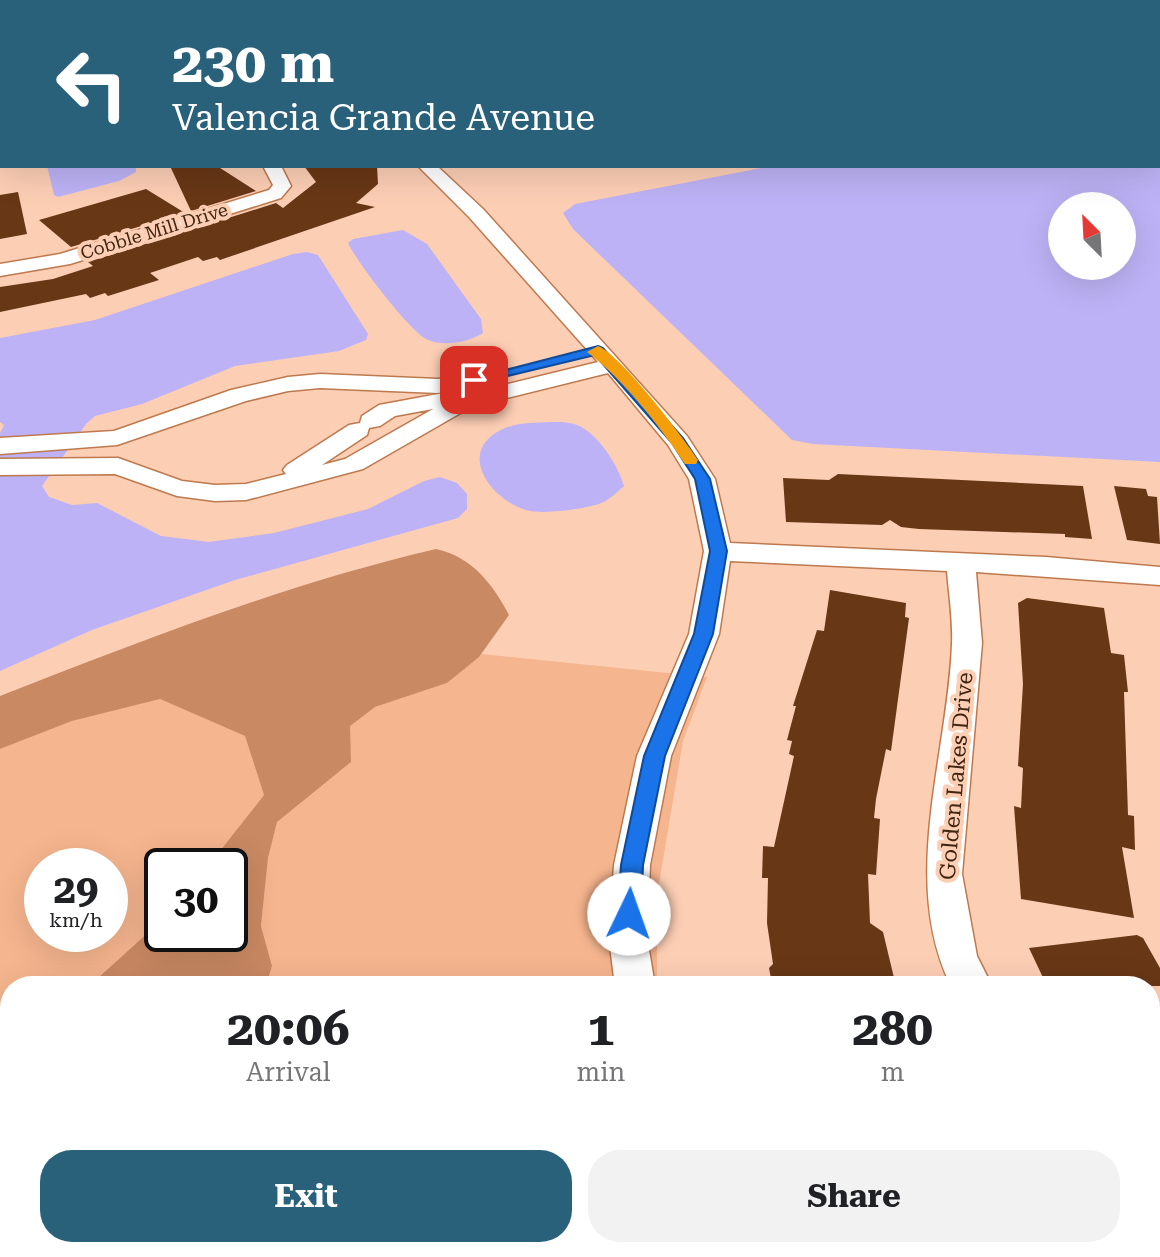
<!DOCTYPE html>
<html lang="en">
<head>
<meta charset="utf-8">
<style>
	:root { --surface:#fff; --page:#f2f2f2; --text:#202124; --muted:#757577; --accent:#29617b }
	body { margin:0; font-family:"Roboto Serif",serif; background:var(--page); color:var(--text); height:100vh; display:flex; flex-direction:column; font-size:30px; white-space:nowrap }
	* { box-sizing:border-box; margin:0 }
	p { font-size:26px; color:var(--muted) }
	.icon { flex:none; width:44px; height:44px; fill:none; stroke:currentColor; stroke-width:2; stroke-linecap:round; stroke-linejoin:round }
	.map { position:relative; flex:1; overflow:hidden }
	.drawer { position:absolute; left:0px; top:976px; width:1160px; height:282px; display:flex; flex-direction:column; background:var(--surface); border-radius:32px 32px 0 0; box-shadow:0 8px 32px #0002 }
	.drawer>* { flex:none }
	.hud { position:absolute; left:0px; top:0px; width:1160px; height:168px; box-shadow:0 8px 32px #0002; background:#29617b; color:#fff; overflow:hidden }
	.needle { width:52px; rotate:336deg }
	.fabs { position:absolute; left:1048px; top:192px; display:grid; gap:16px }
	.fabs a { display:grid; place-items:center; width:88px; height:88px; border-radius:50%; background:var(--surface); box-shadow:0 8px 32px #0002; font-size:40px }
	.speed { position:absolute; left:24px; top:848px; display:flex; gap:16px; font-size:40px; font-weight:700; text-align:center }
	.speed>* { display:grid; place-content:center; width:104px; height:104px; border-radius:50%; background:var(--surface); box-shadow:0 8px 32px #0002; line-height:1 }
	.speed small { font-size:20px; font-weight:400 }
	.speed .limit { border:4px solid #111; border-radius:12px; background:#fff; color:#111 }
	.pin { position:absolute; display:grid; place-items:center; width:68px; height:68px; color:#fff; margin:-34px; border-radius:16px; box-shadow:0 4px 12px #0006 }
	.me { position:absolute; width:88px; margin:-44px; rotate:3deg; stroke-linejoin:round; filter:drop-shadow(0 0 6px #0008) }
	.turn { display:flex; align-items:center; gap:28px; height:168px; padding:0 40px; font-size:36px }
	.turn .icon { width:104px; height:104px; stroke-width:2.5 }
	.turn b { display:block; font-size:56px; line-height:68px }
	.eta { display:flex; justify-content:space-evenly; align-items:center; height:136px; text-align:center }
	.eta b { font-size:48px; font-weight:700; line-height:56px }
	.action { display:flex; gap:16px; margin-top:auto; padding:16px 40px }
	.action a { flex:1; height:92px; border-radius:32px; background:var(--accent); color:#fff; font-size:32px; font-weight:700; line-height:92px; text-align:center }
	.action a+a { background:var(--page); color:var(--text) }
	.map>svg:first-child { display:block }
</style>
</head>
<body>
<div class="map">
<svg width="1160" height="1257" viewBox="0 0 1160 1257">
	<rect width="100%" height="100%" fill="#fcceb4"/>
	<path fill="#f5b58e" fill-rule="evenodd" d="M 481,654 L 707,677 L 683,741 L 657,895 L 657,986 L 266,986 L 272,966 L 261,926 L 268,858 L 277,821 L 351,762 L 349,726 L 375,707 L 447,683 Z
		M 160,699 L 245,736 L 264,795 L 208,866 L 162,866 L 162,920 L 89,986 L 10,986 L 10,1036 L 0,1043 L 0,749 L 72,721 ZM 42,866 L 110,866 L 110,934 L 42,934 Z
		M 259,1248 L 754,1248 L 759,1257 L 267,1257 L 272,1250 Z"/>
	<path fill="#c98962" d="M 436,549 C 472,557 492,583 509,615 L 479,657 L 447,683 L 375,707 L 350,726 L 351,762 L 277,822 L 268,858 L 261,926 L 272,966 L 266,986 L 89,986 L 162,920 L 162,934 L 230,934 L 230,866 L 208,866 L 264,795 L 245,736 L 160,699 L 72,721 L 0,749 L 0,696 C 144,640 286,584 436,549 Z
		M 10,1036 L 10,1248 L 259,1248 L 272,1250 L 267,1257 L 149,1257 L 118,1249 L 100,1257 L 0,1257 L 0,1043 Z"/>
	<path fill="#bdb2f5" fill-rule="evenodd" d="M 1160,56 L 1160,462 L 813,444 L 792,440 L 573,229 L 563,213 L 575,204 L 772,166 L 1158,166 ZM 1122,206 L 1122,266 L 1062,266 L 1062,206 Z
		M 47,166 L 136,166 L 136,172 L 119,181 L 58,197 L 54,195 Z
		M 403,230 L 427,244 L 481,319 L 483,333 C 468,342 445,347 428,340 C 411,333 356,261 348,243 L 353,239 Z
		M 307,252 L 318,255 L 368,334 L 366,340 L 339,351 L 235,366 L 142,404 L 95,416 L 86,424 L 42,486 L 49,497 L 72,505 L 97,503 L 161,536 L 209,542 L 274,533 L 368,509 L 424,481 L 440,477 L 457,483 L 467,494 L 467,509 L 458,518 L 235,580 L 92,630 L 0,671 L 0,433 L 4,425 L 0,422 L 0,338 L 95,320 L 293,254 Z
		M 552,422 C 562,422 574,422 583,428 C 602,440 618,466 624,486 C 618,491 611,498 604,502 C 588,509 547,514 530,511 C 496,504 456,457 497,432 C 513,422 533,423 552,422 Z"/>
	<path fill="#683716" d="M 170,166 L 217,166 L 256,191 L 191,211 Z
		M 304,166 L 377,166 L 378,184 L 356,203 L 375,207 L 220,260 L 217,257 L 203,261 L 198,257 L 150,273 L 159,280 L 108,296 L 105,293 L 90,298 L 86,294 L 0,312 L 0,287 L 53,279 L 93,266 L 88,262 L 276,203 L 283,208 L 316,182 Z
		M 146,189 L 185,213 L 71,247 L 39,220 Z
		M 18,192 L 27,234 L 0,239 L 0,195 Z
		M 838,474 L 1083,486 L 1092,539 L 1065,537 L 1065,534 L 919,529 L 901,527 L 890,520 L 882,525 L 786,522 L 783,478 L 829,480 Z
		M 1114,486 L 1146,489 L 1148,496 L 1157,497 L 1160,544 L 1127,540 Z
		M 830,590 L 906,603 L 905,617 L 909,618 L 891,751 L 886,749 L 876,799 L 874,818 L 880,819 L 876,875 L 868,874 L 870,923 L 883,932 L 895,982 L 772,984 L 769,968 L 773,964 L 767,923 L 768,878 L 762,878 L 763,846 L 774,847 L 794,756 L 789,754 L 792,741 L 787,740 L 796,706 L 793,706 L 817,630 L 824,631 Z
		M 1027,598 L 1104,608 L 1111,653 L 1124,655 L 1128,692 L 1124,692 L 1128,815 L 1134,816 L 1135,850 L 1122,847 L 1134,918 L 1021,899 L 1014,806 L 1021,808 L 1023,768 L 1018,766 L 1023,684 L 1018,603 Z
		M 1137,935 L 1143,938 L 1160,968 L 1160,986 L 1047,986 L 1029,948 Z"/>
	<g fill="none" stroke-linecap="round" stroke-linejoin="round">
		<defs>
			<path id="street" d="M 218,0 L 245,0 L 246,2 L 219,2 Z
				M 881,0 L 899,0 L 900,2 L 882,2 Z
				M 1151,0 L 1160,0 L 1160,5 L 1150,2 Z
				M 0,72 L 2,72 L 2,80 L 0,80 Z
				M 263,166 L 281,166 L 291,186 L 281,198 L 70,264 L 0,276 L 0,264 L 60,254 L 269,190 L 273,185 Z
				M 418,166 L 437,166 L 483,209 L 687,436 L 715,479 L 730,543 L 1046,557 L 1160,567 L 1160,585 L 976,572 L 982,643 L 962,874 L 977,956 L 992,986 L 951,986 C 899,880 948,755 952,644 C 953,620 949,595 947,571 L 730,561 L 719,634 L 671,756 L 650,865 L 647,938 L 655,986 L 615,986 L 609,938 L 614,865 L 637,756 L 689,634 L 704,551 L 689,479 L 668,445 L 608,373 L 471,407 L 363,469 L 246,500 L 215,501 L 177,496 L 115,474 L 0,475 L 0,459 L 118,458 L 182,481 L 215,485 L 246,484 L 286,474 L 283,470 L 287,465 L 349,425 L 360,423 L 362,416 L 379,405 L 449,392 L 459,396 L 598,362 L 469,217 ZM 433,409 L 345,459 L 322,465 L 367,435 L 369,428 L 380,426 L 395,416 Z
				M 495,368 L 503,370 L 507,375 L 503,380 L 438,393 L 320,388 L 288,391 L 246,401 L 117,445 L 0,454 L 0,438 L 114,431 L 231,390 L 288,377 L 320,374 L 438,379 Z
				M 1150,1193 L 1160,1197 L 1160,1249 L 1150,1245 Z
				M 690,1248 L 737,1248 L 741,1257 L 693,1257 Z"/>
		</defs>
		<use href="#street" stroke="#be794e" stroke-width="3"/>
		<use href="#street" fill="#fff" fill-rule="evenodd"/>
	</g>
	<path fill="#1a73e8" stroke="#114b97" stroke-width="2" d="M 598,346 L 603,348 L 683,438 L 710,479 L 727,551 L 713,634 L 665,756 L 643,865 L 641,914 L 637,921 L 629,924 L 621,921 L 618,914 L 621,865 L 644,756 L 694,634 L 710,551 L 695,479 L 672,443 L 595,355 L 474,384 L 467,380 Z"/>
	<path fill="#f59e0b" d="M 598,346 C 621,355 683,437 698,460 L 696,464 L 685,464 C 658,424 623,379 587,352 Z"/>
	<g text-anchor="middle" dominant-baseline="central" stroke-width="8" stroke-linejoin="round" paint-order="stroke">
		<g font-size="18" fill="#402412" stroke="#fcceb4">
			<text transform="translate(154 231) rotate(-17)">Cobble Mill Drive</text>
		</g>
		<g font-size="22" fill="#402412" stroke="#fcceb4">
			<text transform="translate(956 776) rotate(-85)">Golden Lakes Drive</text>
		</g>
	</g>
</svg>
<div class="fabs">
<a><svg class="needle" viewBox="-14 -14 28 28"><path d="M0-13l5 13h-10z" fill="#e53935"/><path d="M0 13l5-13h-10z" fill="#757577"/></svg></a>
</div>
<div class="speed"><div>29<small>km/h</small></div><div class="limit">30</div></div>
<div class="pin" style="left:474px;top:380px;background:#d93025"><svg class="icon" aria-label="arrive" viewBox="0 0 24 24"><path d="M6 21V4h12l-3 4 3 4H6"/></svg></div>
<svg class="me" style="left:629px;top:914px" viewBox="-20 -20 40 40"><circle r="19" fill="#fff"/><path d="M0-13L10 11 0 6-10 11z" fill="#1a73e8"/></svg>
<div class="hud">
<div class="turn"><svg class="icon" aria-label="left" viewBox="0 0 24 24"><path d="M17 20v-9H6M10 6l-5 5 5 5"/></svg><div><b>230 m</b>Valencia Grande Avenue</div></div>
</div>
<section class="drawer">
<div class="eta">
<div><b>20:06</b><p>Arrival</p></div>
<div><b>1</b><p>min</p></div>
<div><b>280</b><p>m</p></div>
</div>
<div class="action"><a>Exit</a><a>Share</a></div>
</section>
</div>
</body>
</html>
